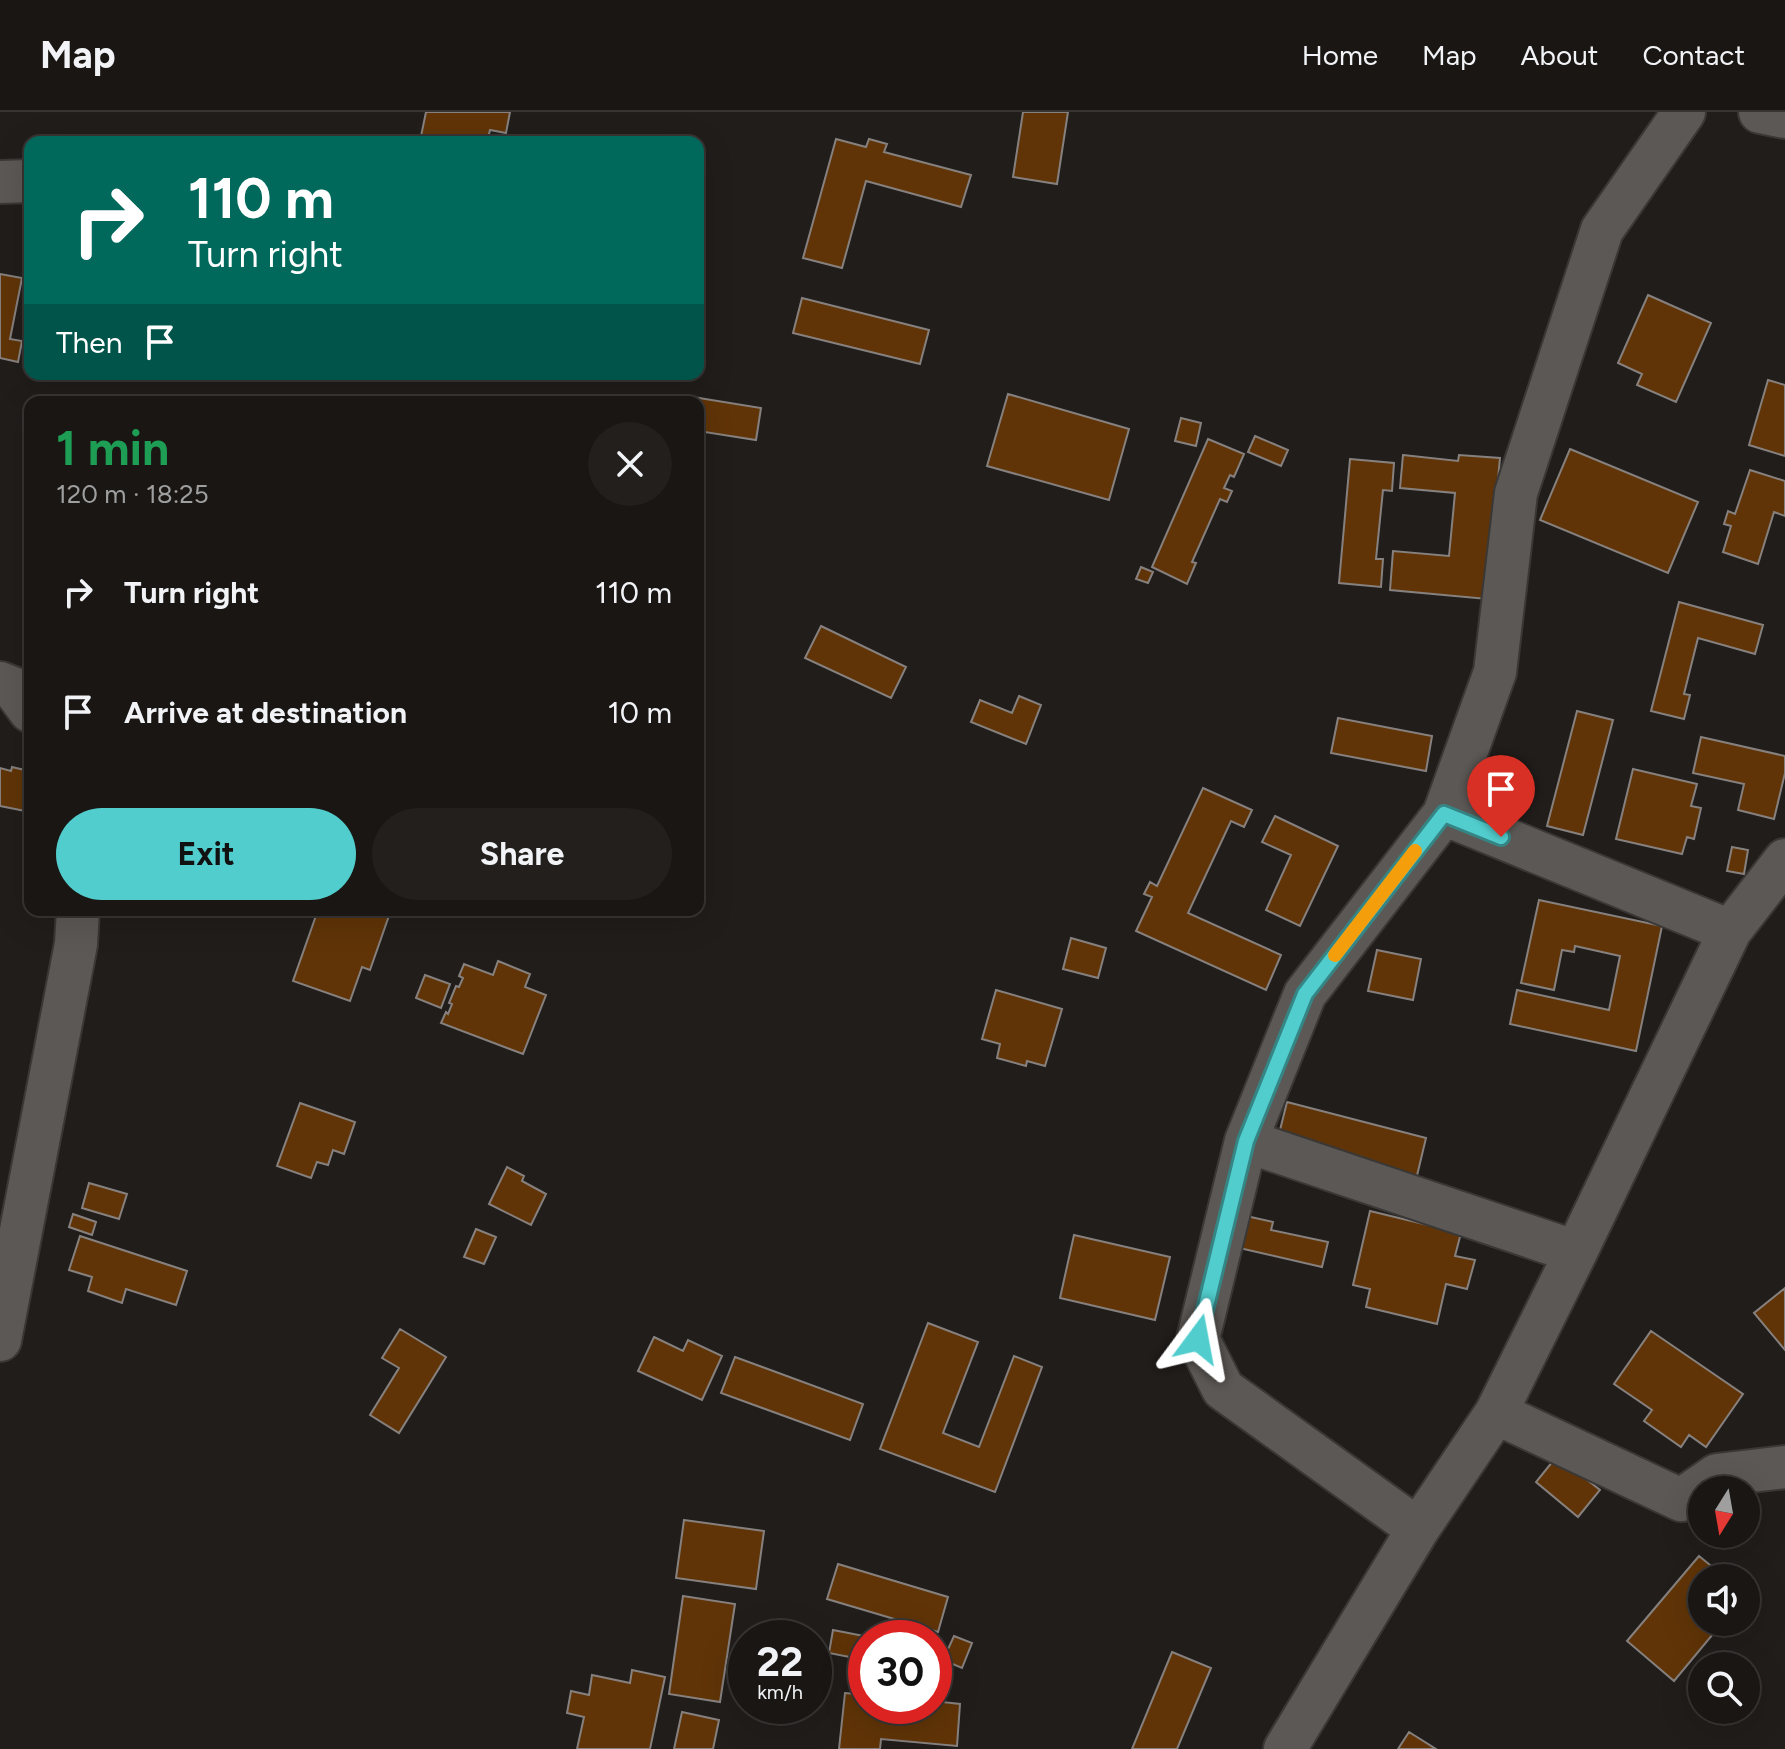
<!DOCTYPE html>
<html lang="en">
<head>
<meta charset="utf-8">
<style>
	:root { --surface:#191614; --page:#221f1d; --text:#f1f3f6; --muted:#9f9fa0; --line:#373534; --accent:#52cdcd }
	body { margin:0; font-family:Figtree,sans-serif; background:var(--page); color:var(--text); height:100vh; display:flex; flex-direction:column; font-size:30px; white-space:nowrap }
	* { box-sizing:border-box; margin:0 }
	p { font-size:26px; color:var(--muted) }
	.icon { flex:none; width:44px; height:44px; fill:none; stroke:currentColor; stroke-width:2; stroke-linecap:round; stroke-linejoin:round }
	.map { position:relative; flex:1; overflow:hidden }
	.sheet { position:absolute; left:24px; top:284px; width:680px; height:520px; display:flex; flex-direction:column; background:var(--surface); border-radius:16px; box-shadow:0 8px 32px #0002,0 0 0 2px var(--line) }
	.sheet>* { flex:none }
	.banner { position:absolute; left:24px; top:24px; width:680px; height:244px; border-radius:16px; box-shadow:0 8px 32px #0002,0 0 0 2px var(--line); background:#00695c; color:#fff; overflow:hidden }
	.needle { width:52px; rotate:191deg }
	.fabs { position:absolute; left:1688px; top:1364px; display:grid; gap:16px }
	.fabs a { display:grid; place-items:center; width:72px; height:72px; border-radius:50%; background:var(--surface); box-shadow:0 8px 32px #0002,0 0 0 2px var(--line); font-size:40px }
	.speed { position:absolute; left:728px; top:1508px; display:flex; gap:16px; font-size:40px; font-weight:700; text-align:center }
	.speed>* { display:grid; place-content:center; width:104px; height:104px; border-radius:50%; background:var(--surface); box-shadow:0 8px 32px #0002,0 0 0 2px var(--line); line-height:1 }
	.speed small { font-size:20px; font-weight:400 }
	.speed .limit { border:12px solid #d22; background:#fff; color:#111 }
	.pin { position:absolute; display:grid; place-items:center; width:68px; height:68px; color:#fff; margin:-82px -34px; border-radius:50% 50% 50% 0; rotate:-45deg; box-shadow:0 0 8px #0007 }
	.pin .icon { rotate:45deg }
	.me { position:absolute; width:88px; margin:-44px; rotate:13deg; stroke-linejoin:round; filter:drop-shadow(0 0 6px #0008) }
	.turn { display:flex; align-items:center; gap:28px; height:168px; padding:0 32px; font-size:36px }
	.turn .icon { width:104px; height:104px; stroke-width:2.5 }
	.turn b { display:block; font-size:56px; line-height:68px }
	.then { display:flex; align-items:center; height:76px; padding:0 32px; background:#0003; gap:16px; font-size:30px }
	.round { display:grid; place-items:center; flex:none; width:84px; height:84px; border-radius:42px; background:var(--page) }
	.head { display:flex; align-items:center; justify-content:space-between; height:136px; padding:0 32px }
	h1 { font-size:48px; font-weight:700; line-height:60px; color:#1e9e55 }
	.primary-button { display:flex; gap:16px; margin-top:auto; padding:16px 32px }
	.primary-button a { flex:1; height:92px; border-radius:48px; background:var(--accent); color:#111; font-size:32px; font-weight:700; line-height:92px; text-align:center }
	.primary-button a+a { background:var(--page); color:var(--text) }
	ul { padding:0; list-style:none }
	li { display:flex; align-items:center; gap:24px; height:120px; padding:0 32px }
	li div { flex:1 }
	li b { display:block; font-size:30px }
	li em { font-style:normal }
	header { display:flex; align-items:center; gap:48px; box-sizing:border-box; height:112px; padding:0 40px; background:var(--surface); border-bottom:2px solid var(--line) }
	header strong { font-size:38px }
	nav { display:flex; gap:44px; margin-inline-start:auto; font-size:28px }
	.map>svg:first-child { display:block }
</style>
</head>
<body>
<header>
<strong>Map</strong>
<nav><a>Home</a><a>Map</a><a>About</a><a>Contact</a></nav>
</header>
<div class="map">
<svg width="1785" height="1637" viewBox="0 0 1785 1637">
	<rect width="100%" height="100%" fill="#211d1b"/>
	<path fill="#603407" stroke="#86817e" stroke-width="2" d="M 426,0 L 510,0 L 506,21 L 490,18 L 487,30 L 420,29 Z
		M 1023,0 L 1068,0 L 1057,72 L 1013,65 Z
		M 836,27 L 866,35 L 869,27 L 887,32 L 884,40 L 971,63 L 961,95 L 866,69 L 842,156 L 803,146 Z
		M 0,162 L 22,166 L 10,227 L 22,229 L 18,250 L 0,246 Z
		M 1648,183 L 1711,211 L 1676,290 L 1637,273 L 1642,262 L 1618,251 Z
		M 802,186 L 929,218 L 920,252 L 793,221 Z
		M 1768,268 L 1785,273 L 1785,344 L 1749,333 Z
		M 1008,282 L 1129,317 L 1109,388 L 987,354 Z
		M 693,285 L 761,296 L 756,328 L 698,319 L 698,290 L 692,290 Z
		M 1181,306 L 1201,311 L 1196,334 L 1175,329 Z
		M 1255,324 L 1288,338 L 1281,354 L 1248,340 Z
		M 1208,327 L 1244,342 L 1234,365 L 1230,363 L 1224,376 L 1232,379 L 1227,390 L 1220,387 L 1192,450 L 1196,451 L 1187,472 L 1152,455 Z
		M 1570,337 L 1698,390 L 1668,461 L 1540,408 Z
		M 1403,343 L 1458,349 L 1459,343 L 1500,346 L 1487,487 L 1390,478 L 1393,439 L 1449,444 L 1455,381 L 1400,376 Z
		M 1350,347 L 1394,351 L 1392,379 L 1383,378 L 1376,447 L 1383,447 L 1381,475 L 1339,471 Z
		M 1750,358 L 1785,369 L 1785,404 L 1774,400 L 1758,452 L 1723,440 L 1731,414 L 1724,412 L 1728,399 L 1735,402 Z
		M 1141,455 L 1153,460 L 1148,471 L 1136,467 Z
		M 1679,490 L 1763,513 L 1755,542 L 1698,526 L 1684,582 L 1690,583 L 1684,607 L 1651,599 Z
		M 821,514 L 906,555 L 891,586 L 805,546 Z
		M 1019,584 L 1041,593 L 1026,632 L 971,610 L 980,588 L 1012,601 Z
		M 1577,599 L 1613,608 L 1583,723 L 1547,714 Z
		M 1338,606 L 1432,624 L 1426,659 L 1331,641 Z
		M 1701,625 L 1785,644 L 1785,661 L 1774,707 L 1738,698 L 1744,672 L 1693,661 Z
		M 12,655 L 29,659 L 30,700 L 0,694 L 0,656 L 11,659 Z
		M 1633,657 L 1697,672 L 1691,694 L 1701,696 L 1694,727 L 1687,725 L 1682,742 L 1616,727 Z
		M 1203,676 L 1252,698 L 1244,715 L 1231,709 L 1188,801 L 1281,843 L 1266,878 L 1136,819 L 1152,785 L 1144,782 L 1150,770 L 1157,774 Z
		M 1275,704 L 1338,734 L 1300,814 L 1266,798 L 1291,743 L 1262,730 Z
		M 1732,735 L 1748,738 L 1744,762 L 1727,759 Z
		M 1539,788 L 1662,814 L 1636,939 L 1510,912 L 1517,878 L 1609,898 L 1620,844 L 1575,834 L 1574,840 L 1562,838 L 1554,878 L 1521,871 Z
		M 318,798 L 391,798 L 370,858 L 362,855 L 350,889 L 293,869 Z
		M 1071,826 L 1106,836 L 1098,866 L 1063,857 Z
		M 1377,838 L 1421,847 L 1413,888 L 1368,879 Z
		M 498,849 L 530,862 L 525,875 L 546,883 L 523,942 L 441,911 L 446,900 L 448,902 L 452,892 L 449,891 L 456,874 L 459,875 L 463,866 L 459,864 L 464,852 L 493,863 Z
		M 425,863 L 450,872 L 441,896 L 416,886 Z
		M 996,878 L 1062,897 L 1045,954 L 1027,949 L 1026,954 L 997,946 L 1000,932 L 982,927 Z
		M 1287,990 L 1426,1026 L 1415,1072 L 1278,1026 Z
		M 300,991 L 355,1010 L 344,1042 L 333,1038 L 328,1053 L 317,1050 L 311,1066 L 277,1054 Z
		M 507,1055 L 524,1064 L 522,1069 L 546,1082 L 531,1113 L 489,1092 Z
		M 89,1071 L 127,1082 L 119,1107 L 82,1096 Z
		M 1370,1099 L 1461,1121 L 1455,1144 L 1475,1148 L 1467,1177 L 1446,1172 L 1437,1212 L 1366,1195 L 1370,1177 L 1353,1173 Z
		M 73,1102 L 96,1110 L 92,1123 L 69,1115 Z
		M 1242,1103 L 1273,1110 L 1271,1118 L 1328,1130 L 1322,1155 L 1235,1135 Z
		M 476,1117 L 496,1125 L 484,1152 L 464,1145 Z
		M 1074,1123 L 1170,1145 L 1155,1208 L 1060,1186 Z
		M 80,1124 L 187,1159 L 176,1193 L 126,1177 L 122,1191 L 88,1179 L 92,1165 L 69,1158 Z
		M 1785,1176 L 1785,1238 L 1754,1201 Z
		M 928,1211 L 978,1230 L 943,1321 L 979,1335 L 1014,1244 L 1042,1255 L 995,1380 L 880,1337 Z
		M 400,1217 L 446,1245 L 399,1321 L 370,1303 L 399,1256 L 382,1246 Z
		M 1651,1219 L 1743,1282 L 1706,1335 L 1689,1323 L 1681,1335 L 1644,1309 L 1652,1298 L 1614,1272 Z
		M 654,1225 L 683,1239 L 688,1228 L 722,1244 L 702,1288 L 638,1259 Z
		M 735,1245 L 863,1292 L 850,1328 L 721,1281 Z
		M 1557,1344 L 1600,1378 L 1578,1405 L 1536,1370 Z
		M 684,1408 L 764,1419 L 756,1477 L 676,1466 Z
		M 1699,1444 L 1726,1466 L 1702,1466 L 1702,1510 L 1723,1510 L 1674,1569 L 1627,1529 Z
		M 838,1452 L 948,1485 L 938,1520 L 827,1487 Z
		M 683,1484 L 735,1492 L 720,1590 L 669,1582 Z
		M 833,1518 L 869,1525 L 866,1526 L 865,1548 L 829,1541 Z
		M 954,1524 L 972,1531 L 962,1556 L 943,1548 Z
		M 1172,1540 L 1211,1556 L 1177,1637 L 1132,1637 Z
		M 632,1558 L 665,1565 L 650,1637 L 577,1637 L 584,1605 L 567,1601 L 571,1579 L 589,1583 L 592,1563 L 630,1571 Z
		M 845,1581 L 866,1583 L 866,1594 L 934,1594 L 934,1589 L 960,1592 L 957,1634 L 881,1627 L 880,1637 L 839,1637 Z
		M 682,1600 L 719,1608 L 713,1637 L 674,1637 Z
		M 1409,1620 L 1436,1637 L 1398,1637 Z"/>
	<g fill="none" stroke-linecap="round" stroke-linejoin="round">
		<defs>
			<path id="minor" d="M 1760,0 L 1785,5
				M 0,70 L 30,69
				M 0,571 L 13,576 L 30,599
				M 1444,702 L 1730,819
				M 1246,1029 L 1576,1140
				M 0,1228 L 76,832 L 78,798
				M 1496,1301 L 1681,1388 L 1717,1363 L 1785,1355
				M 1418,1417 L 1223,1277 L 1198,1227 L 1246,1029 L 1305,882 L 1444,702 L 1495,560 L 1516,381 L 1602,118 L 1684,0
				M 1285,1637 L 1418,1417 L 1496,1301 L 1576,1140 L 1730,819 L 1785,748"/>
		</defs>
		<use href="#minor" stroke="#3a3836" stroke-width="46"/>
		<use href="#minor" stroke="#5c5855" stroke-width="42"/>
	</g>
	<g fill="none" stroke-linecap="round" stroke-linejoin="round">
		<defs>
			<path id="route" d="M 1198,1227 L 1246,1029 L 1305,882 L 1444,702 L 1501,725"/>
		</defs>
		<use href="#route" stroke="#358585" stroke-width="20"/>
		<use href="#route" stroke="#52cdcd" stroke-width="14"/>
		<path stroke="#f59e0b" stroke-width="14" d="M 1335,843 L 1415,739"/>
	</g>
</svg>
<div class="fabs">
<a><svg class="needle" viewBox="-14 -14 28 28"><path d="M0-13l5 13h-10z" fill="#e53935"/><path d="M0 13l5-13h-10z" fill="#9f9fa0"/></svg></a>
<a><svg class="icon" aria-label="sound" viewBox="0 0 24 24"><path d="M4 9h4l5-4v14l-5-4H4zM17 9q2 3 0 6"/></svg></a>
<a><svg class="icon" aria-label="search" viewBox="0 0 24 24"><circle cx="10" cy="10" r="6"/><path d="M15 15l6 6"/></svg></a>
</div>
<div class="speed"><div>22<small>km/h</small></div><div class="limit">30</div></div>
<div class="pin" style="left:1501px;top:725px;background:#d93025"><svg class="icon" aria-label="arrive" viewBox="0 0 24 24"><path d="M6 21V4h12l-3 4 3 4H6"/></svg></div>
<svg class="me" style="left:1198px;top:1227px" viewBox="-20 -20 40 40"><path d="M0-17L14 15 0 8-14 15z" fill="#52cdcd" stroke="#fff" stroke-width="4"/></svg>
<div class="banner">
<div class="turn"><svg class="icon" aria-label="right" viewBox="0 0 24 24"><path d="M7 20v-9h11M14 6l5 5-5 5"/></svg><div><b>110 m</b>Turn right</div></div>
<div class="then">Then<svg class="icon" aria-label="arrive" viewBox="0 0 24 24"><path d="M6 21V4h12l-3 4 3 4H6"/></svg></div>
</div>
<section class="sheet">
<div class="head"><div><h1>1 min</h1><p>120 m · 18:25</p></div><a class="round"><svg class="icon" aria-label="close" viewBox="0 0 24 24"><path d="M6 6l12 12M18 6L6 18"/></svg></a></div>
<ul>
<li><svg class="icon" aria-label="right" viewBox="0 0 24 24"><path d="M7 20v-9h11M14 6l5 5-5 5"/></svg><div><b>Turn right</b></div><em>110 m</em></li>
<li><svg class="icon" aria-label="arrive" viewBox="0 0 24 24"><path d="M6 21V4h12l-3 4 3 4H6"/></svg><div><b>Arrive at destination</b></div><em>10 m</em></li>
</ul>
<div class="primary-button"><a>Exit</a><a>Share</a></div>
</section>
</div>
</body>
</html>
